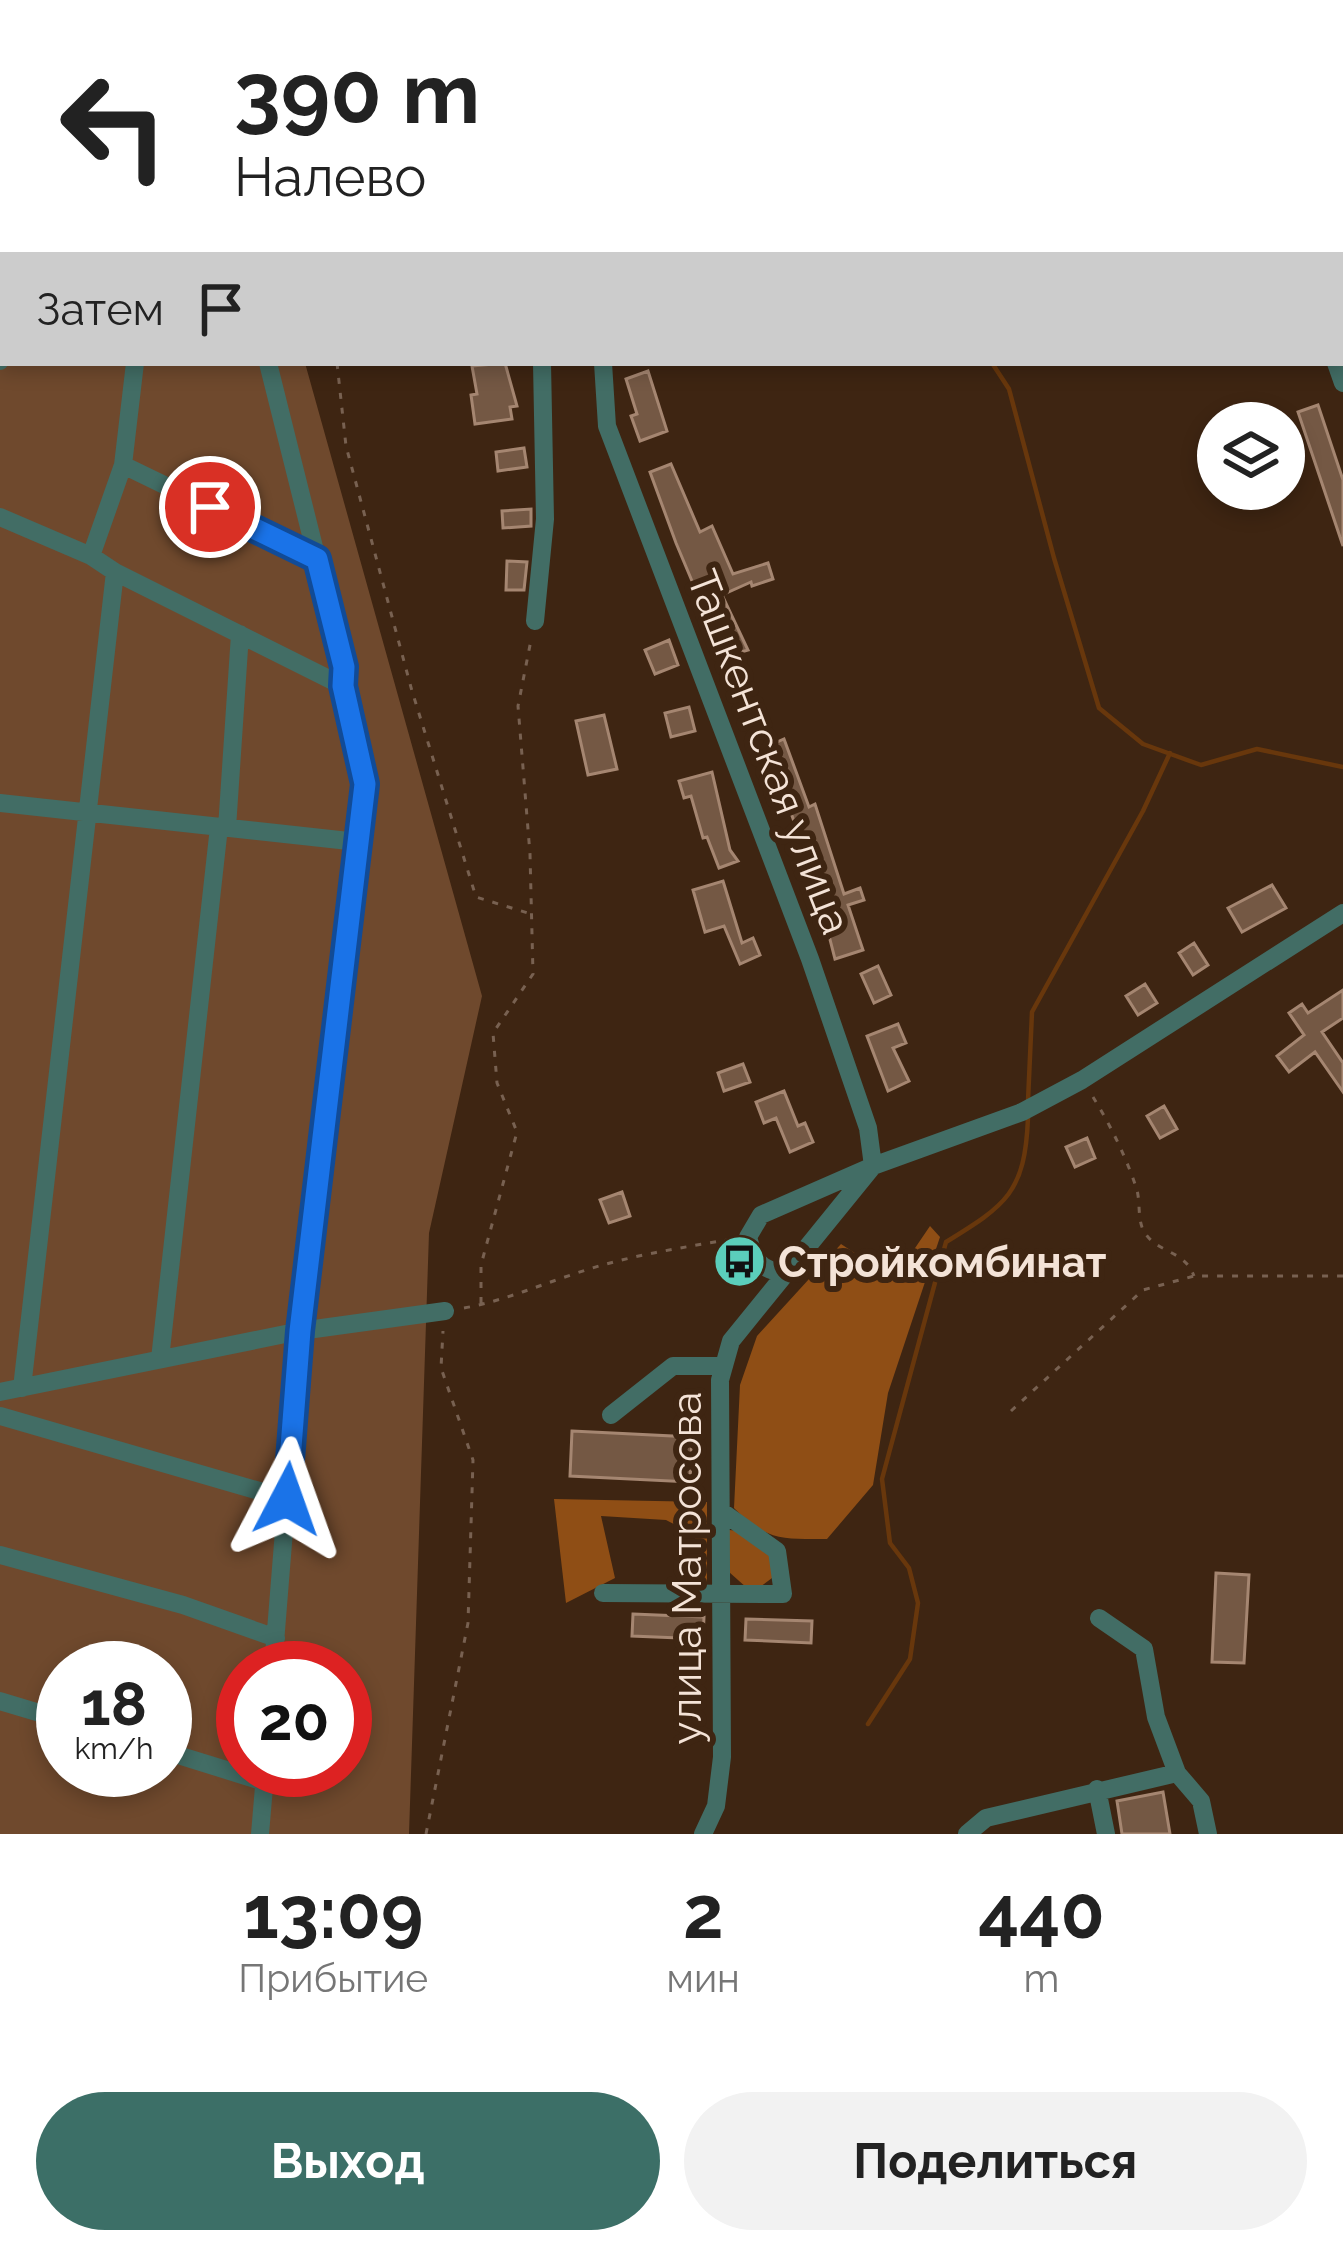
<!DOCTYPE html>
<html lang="ru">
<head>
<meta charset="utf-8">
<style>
	:root { --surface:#fff; --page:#f2f2f2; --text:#222; --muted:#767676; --accent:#3c6f67 }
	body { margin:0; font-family:Raleway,sans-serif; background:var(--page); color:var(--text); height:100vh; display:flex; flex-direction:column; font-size:45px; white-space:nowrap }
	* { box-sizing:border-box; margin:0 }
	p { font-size:39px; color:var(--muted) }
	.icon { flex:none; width:66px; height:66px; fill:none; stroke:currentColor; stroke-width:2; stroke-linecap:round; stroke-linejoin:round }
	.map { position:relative; height:1834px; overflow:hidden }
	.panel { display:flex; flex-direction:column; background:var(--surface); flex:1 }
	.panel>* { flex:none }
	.top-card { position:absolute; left:0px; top:0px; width:1344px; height:366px; box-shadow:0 6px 18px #0003; background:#fff; color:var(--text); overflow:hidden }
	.tools { position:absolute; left:1197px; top:402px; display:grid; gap:24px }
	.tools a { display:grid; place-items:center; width:108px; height:108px; border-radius:50%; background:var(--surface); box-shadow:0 6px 18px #0003; font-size:60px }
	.speed { position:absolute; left:36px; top:1641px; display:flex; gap:24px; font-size:60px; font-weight:700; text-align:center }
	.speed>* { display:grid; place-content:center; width:156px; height:156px; border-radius:50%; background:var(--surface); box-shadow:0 6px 18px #0003; line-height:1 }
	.speed small { font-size:30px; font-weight:400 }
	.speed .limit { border:18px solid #d22; background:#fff; color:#111 }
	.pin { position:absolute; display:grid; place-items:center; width:102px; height:102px; color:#fff; margin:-51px; border:6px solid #fff; border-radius:50%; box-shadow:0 3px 12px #0007 }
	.me { position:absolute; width:132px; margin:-66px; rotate:4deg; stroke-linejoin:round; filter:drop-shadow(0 0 9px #0008) }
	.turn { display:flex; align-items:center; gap:42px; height:252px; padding:0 36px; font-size:54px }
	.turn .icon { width:156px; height:156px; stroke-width:2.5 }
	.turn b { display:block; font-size:84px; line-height:102px }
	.then { display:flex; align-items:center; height:114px; padding:0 36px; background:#0003; gap:24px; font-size:45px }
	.eta { display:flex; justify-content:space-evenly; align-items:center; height:204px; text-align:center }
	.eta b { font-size:72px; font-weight:700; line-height:84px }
	.button { display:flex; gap:24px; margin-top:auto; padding:24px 36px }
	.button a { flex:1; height:138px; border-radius:72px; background:var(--accent); color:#fff; font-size:48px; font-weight:700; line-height:138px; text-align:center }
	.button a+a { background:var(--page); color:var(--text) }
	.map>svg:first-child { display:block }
</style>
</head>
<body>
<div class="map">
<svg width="1343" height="1834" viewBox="0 0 1343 1834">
	<rect width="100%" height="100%" fill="#3e2512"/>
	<path fill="#6f492d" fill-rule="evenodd" d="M 0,0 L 161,3 L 3,3 L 3,363 L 305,363 L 482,996 L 429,1233 L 409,1834 L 0,1834 ZM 63,1668 L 165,1668 L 165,1770 L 63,1770 ZM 243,1668 L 345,1668 L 345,1770 L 243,1770 Z"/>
	<path fill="#8f4e15" d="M 930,1226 L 940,1237 L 888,1393 L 873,1485 L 827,1539 C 782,1539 766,1541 734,1508 L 740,1385 L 757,1336 L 841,1244 L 894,1279 Z
		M 554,1499 L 707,1502 L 707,1585 L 694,1583 L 695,1535 L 666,1520 L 601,1516 L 615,1578 L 566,1603 Z
		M 729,1530 L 741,1531 L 774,1558 L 772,1578 L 760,1587 L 747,1588 L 729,1572 Z"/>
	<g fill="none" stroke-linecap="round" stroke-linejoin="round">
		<path stroke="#68370c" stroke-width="4.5" d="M 850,0 L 850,3
			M 992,363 L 1009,389 L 1054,558 L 1099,708 L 1143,744 L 1201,765 L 1257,749 L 1343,767
			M 1028,1101 L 1032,1012 L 1143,811 L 1170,753
			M 868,1724 L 910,1659 L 918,1603 L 909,1568 L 890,1543 L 882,1479 L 946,1242 C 1006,1205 1025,1193 1028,1118"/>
	</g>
	<path fill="#745844" stroke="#a58671" stroke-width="3" d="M 505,363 L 517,406 L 510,407 L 512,419 L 475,424 L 471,395 L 477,394 L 472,366 Z
		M 648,371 L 667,431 L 640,441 L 631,416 L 637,414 L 626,379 Z
		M 1318,405 L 1343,480 L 1343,546 L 1298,412 Z
		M 524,448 L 527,467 L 498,471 L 496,452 Z
		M 671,464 L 700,532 L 712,526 L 733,574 L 768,563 L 773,579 L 752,586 L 751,582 L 722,595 L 748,650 L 724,657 L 676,543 L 650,472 Z
		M 531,509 L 531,526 L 503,528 L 502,511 Z
		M 507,561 L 527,562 L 524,590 L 506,590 Z
		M 669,640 L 678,665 L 655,674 L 645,650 Z
		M 689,707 L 695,731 L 671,737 L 665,713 Z
		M 604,715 L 617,769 L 588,775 L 576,721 Z
		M 784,739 L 809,807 L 815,804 L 844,894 L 860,888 L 864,900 L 848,905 L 863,950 L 835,959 L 814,877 L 791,813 L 794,812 L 768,746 Z
		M 712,772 L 730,850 L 738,861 L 719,868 L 707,837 L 703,838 L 691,796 L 684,798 L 679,781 Z
		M 723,881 L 742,943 L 753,938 L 760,955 L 740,964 L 724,926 L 705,932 L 693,890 Z
		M 1272,885 L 1286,908 L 1242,932 L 1228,908 Z
		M 1194,943 L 1208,965 L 1193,975 L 1179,953 Z
		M 878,966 L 891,995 L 874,1003 L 861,974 Z
		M 1145,984 L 1157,1003 L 1138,1015 L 1126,996 Z
		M 1343,990 L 1343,1018 L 1322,1032 L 1343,1063 L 1343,1092 L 1315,1052 L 1289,1072 L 1277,1056 L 1304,1035 L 1289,1013 L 1302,1004 L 1308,1013 Z
		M 898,1024 L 906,1043 L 893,1048 L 909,1081 L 888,1091 L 867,1036 Z
		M 743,1064 L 750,1082 L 724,1091 L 718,1073 Z
		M 784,1091 L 798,1126 L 805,1123 L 813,1142 L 790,1152 L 776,1118 L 764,1123 L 756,1102 Z
		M 1164,1106 L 1177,1129 L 1160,1138 L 1147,1116 Z
		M 1087,1138 L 1095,1158 L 1075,1167 L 1066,1147 Z
		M 622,1192 L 630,1216 L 609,1223 L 600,1200 Z
		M 572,1431 L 692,1437 L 690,1482 L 570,1476 Z
		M 1216,1573 L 1249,1575 L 1244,1663 L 1212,1662 Z
		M 633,1614 L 704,1617 L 703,1639 L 632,1636 Z
		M 746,1619 L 812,1621 L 811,1643 L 745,1640 Z
		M 1163,1792 L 1170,1834 L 1122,1834 L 1117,1801 Z"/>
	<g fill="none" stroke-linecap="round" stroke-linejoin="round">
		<path stroke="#786151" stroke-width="3" stroke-dasharray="6 9" stroke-linecap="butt" d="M 200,0 L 201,3
			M 931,3 L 938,0
			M 337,363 L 346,446 L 412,691 L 476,897 L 531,914
			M 1093,1097 C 1110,1124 1127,1159 1137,1190 C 1140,1202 1138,1216 1142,1227 C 1153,1254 1184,1248 1194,1276
			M 481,1303 L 481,1265 L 517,1132 L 497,1083 L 493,1033 L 533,974 L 530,854 L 518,706 L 531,640
			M 464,1308 C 503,1301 537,1286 574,1274 C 625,1256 680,1248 733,1239
			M 1011,1411 L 1143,1290 L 1194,1276 L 1343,1276
			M 426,1834 L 468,1623 L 473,1460 L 441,1368 L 443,1331"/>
		<path stroke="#426d65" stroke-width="18" d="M 88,0 L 89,3
			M 525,0 L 525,3
			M 1211,0 L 1212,3
			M 43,3 L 43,0
			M 607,3 L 607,0
			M 0,361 L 3,335
			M 268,363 L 344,667 L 343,686
			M 603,363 L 607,426 L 810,959 L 868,1128 L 873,1166 L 761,1215 L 748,1237 C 754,1260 759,1269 783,1273
			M 1336,363 L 1343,383
			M 123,465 L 317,559
			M 0,517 L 91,556 L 115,572 L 343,686 L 365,784 L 300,1331 L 273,1668
			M 91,556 L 123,465 L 135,363
			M 535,621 L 545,519 L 542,363
			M 0,803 L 358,842
			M 227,828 L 240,634
			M 160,1359 L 219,827
			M 22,1388 L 115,572
			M 0,1392 L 300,1331 L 445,1311
			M 611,1415 L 673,1366 L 724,1366
			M 0,1416 L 287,1499
			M 0,1555 L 183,1605 L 276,1638
			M 603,1593 L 783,1594 L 777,1551 L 721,1511
			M 1099,1618 L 1144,1649 L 1156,1717 L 1177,1773 L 1201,1801 L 1208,1834
			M 0,1701 L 63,1720
			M 165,1751 L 265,1782
			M 1097,1789 L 1106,1834
			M 260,1834 L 265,1775
			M 703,1834 L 716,1806 L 722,1757 L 720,1380 L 731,1341 L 873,1166 L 1022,1112 L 1082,1080 L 1343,913
			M 967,1834 L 986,1818 L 1177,1773"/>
	</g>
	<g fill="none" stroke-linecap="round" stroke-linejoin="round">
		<defs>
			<path id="route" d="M 210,507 L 317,559 L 344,667 L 343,686 L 365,784 L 300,1331 L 287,1499"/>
		</defs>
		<use href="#route" stroke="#114b97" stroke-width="30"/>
		<use href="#route" stroke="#1a73e8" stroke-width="21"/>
	</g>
	<defs>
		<symbol id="bus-disc" viewBox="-11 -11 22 22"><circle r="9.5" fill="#5bcebb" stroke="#3e2512"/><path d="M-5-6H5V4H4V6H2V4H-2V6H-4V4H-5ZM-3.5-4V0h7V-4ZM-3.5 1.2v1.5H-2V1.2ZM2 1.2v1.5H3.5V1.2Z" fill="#111"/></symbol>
	</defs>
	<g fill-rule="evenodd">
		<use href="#bus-disc" x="710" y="1232" width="59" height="59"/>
	</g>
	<g text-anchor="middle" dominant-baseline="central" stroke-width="12" stroke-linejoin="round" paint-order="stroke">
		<g font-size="42" fill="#f4e3d7" stroke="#3e2512">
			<text transform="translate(769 752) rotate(69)">Ташкентская улица</text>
			<text transform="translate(686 1568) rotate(-90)">улица Матросова</text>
		</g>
		<g font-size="42" font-weight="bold" fill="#f4e3d7" stroke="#3e2512" text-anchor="start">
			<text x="778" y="1262">Стройкомбинат</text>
		</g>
	</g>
</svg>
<div class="tools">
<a><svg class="icon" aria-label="layers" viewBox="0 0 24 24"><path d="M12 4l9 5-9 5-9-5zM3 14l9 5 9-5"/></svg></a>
</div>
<div class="speed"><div>18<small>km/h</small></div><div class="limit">20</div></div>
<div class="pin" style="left:210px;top:507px;background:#d93025"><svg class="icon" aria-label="arrive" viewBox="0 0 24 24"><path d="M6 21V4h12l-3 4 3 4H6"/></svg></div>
<svg class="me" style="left:287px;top:1499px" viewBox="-20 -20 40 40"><path d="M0-17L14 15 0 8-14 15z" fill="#1a73e8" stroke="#fff" stroke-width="4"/></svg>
<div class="top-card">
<div class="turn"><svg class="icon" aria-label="left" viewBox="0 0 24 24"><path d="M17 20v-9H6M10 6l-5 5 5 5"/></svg><div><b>390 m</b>Налево</div></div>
<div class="then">Затем<svg class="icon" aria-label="arrive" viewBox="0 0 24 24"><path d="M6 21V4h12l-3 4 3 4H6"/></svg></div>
</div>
</div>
<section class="panel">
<div class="eta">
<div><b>13:09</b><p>Прибытие</p></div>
<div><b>2</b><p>мин</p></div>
<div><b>440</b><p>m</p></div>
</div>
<div class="button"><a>Выход</a><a>Поделиться</a></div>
</section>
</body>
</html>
